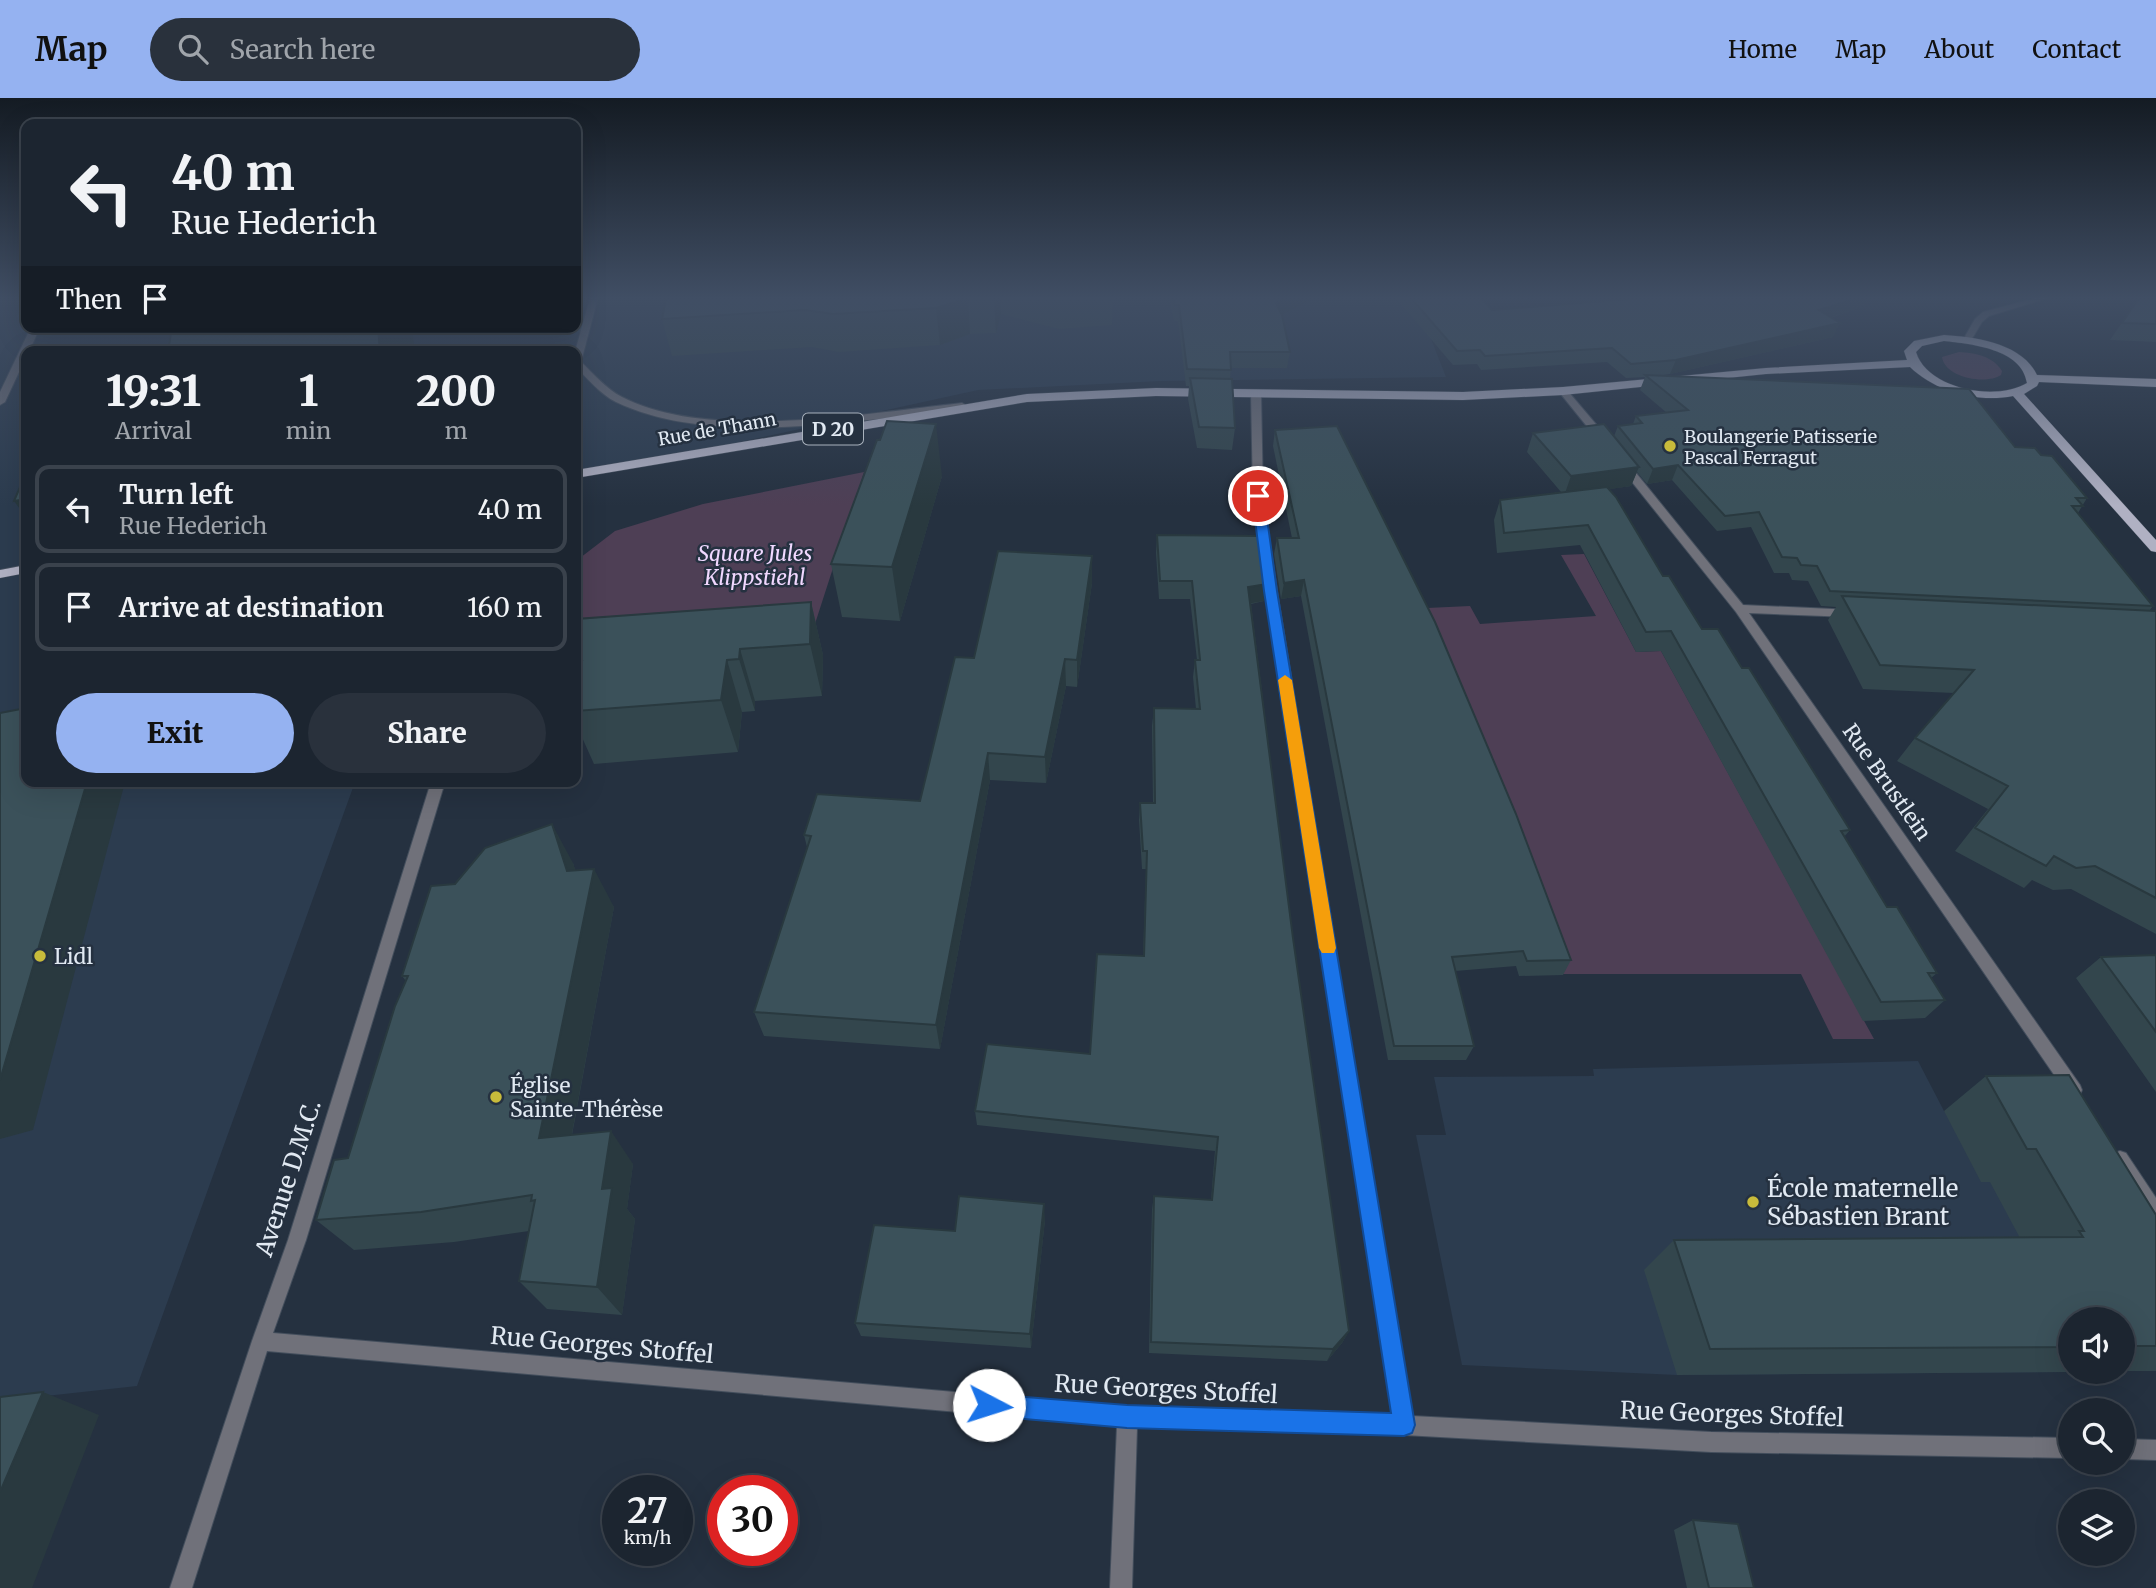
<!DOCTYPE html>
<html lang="en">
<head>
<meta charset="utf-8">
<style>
	:root { --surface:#1c2530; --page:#29313c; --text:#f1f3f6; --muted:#a0a5ab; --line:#3a424c; --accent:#95b2f1 }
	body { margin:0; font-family:Merriweather,serif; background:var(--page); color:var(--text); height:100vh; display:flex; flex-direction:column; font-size:26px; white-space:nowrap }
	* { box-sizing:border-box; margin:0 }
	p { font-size:23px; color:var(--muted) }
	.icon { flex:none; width:38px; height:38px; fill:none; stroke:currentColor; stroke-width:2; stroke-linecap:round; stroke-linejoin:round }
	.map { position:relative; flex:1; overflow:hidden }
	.details { position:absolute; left:21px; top:248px; width:560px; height:441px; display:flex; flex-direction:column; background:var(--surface); border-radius:14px; box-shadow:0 7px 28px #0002,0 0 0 2px var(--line) }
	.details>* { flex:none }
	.guide { position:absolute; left:21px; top:21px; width:560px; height:214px; border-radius:14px; box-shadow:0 7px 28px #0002,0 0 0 2px var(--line); background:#1c2530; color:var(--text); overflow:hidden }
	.controls { position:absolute; left:2058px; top:1209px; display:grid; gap:14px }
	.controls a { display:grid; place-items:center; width:77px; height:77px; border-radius:50%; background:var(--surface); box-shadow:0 7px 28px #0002,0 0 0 2px var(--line); font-size:35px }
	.speed { position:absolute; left:602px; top:1377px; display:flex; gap:14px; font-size:35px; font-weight:700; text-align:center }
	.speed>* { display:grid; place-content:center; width:91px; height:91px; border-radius:50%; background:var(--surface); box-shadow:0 7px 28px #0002,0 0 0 2px var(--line); line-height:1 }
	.speed small { font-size:18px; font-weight:400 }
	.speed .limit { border:10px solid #d22; background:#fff; color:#111 }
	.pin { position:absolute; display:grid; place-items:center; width:60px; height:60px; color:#fff; margin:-30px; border:4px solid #fff; border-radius:50%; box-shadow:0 2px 7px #0007 }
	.me { position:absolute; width:77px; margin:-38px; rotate:95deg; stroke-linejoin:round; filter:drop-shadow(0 0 5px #0008) }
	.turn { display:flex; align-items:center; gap:24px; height:147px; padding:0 35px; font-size:32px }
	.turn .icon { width:91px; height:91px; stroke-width:2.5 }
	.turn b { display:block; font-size:49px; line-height:60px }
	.then { display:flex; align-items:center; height:66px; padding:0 35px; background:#0003; gap:14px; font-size:26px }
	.eta { display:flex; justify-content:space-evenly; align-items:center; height:119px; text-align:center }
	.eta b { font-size:42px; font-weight:800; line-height:49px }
	.cta { display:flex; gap:14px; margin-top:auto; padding:14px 35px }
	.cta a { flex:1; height:80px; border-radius:42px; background:var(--accent); color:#111; font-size:28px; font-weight:800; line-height:80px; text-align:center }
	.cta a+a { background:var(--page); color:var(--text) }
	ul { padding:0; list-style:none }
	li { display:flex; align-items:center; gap:21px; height:88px; margin:0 14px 10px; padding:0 21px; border:4px solid var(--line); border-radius:14px }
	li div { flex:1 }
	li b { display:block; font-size:26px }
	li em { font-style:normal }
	header { display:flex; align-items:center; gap:42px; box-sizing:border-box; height:98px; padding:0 35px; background:var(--accent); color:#111 }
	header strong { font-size:33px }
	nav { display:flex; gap:38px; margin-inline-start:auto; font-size:24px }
	.search { width:490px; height:63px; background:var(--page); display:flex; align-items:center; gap:18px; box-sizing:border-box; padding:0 24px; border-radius:38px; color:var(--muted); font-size:26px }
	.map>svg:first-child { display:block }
</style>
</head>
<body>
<header>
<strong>Map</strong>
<div class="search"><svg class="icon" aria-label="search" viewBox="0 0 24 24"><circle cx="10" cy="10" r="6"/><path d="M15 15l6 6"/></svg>Search here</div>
<nav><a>Home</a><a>Map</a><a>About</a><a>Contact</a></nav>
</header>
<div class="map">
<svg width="2156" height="1490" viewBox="0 0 2156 1490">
	<rect width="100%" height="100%" fill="#253140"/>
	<path fill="#2c3c4f" d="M 0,200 L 26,200 L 26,229 L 576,229 L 576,200 L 1415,200 L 1446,279 L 1161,283 L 978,292 L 576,380 L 576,254 L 26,254 L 26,684 L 355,684 L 137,1288 L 0,1303 Z
		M 1918,963 L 1944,1013 L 2156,1222 L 2156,1273 L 2123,1273 L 2123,1222 L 2070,1222 L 2070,1274 L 1677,1277 L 1462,1267 L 1416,1037 L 1446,1037 L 1434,979 L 1594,978 L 1593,971 Z"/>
	<path fill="#4e3f55" d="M 1959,254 C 1975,255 1993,258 2002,273 L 2001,277 C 1986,287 1945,280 1942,259 Z
		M 864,374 L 813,532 L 576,554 L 576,463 L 615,433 L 703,406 Z
		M 1584,456 L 1636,554 L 1661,553 L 1874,941 L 1833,941 L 1801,876 L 1562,876 L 1395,468 L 1407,467 L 1427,510 L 1470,508 L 1480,526 L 1596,518 L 1561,457 Z"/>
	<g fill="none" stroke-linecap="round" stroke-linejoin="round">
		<defs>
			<path id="minor" d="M 2036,200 L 2048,200 L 1989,218 L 1982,224 L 1970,244 L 1963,242 L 1975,221 L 1983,214 Z
				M 31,229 L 40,229 L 29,254 L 26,254 L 26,259 L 5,304 L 0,307 L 0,294 Z
				M 1560,291 L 1566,291 L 1606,338 L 1606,342 L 1598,342 L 1560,295 Z
				M 1256,292 L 1261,295 L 1263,398 L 1277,493 L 1412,1318 L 1711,1334 L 2070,1340 L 2070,1360 L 1711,1354 L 1404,1337 L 1137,1329 L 1132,1490 L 1110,1490 L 1117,1328 L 267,1253 L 192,1490 L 170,1490 L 252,1243 L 288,1142 L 431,684 L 445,684 L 306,1142 L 273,1235 L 1127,1309 L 1392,1317 L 1265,493 L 1253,398 L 1251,295 Z
				M 1624,364 L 1628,365 L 1743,507 L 1855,512 L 1855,518 L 1851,519 L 1749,515 L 2080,987 L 2082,992 L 2080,997 L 2074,999 L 2068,997 L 1736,514 L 1620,369 L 1620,365 Z
				M 2120,1053 L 2126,1055 L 2156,1100 L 2156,1124 L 2150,1121 L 2114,1067 L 2111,1061 L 2114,1055 Z
				M 2123,1341 L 2156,1342 L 2156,1362 L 2123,1361 Z"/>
			<path id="tertiary" d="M 590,200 L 598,200 L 581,264 C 594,276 606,291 622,299 C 708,344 867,315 962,305 L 967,308 L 962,311 C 859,322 712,350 616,304 C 600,296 588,281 576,269 L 575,254 Z"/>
			<path id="primary" d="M 1944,237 C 1975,239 2022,245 2037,277 L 2156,281 L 2156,289 L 2039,284 L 2037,288 L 2024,296 L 2156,442 L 2156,454 L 2151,453 L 2013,298 C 1978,305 1936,294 1910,269 L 1766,276 L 1563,297 L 1463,302 L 1156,298 L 1027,304 L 576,380 L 576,372 L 1027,296 L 1156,290 L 1463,294 L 1563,289 L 1766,270 L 1907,262 L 1904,253 L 1914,243 ZM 1944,243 C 1972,246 2022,251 2027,285 C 1996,304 1927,291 1916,254 L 1922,248 Z
				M 26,467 L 26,475 L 0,480 L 0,472 Z"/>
		</defs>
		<use href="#minor" stroke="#434e5c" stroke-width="2"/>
		<use href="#tertiary" stroke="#434e5c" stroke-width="2"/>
		<use href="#primary" stroke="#434e5c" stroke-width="1"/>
		<use href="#minor" fill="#70717a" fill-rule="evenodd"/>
		<use href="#tertiary" fill="#70717a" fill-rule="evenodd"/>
		<use href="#primary" fill="#b0b1c3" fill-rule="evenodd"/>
	</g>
	<path fill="#33464d" d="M 666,200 L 1113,200 L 1112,227 L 1059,231 L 1001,216 L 996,235 L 970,236 L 940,247 L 839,254 L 812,249 L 672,258 L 662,221 Z
		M 1169,200 L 1314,200 L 1282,217 L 1290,254 L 1287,270 L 1231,270 L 1230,281 L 1235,330 L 1232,352 L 1197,350 L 1188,301 L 1189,288 L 1186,288 L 1178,223 L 1174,223 Z
		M 1396,200 L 1481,200 L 1492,212 L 1861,209 L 1831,220 L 1833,239 L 1670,276 L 1656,278 L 2015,349 L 2041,357 L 2087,400 L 2078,415 L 2153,508 L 2149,513 L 2156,513 L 2156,836 L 2071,791 L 2053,792 L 2032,782 L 2024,790 L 1955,753 L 1988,711 L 1897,663 L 1915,640 L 1954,595 L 1863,591 L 1828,522 L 1836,509 L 1821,508 L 1808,483 L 1792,482 L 1789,475 L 1774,475 L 1751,429 L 1717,433 L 1672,382 L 1647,386 L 1637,374 L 1631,388 L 1609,391 L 1663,478 L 1702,531 L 1742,570 L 1850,732 L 1844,739 L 1887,809 L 1937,875 L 1931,880 L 1945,902 L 1925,920 L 1863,923 L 1661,553 L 1636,554 L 1580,447 L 1497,455 L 1494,422 L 1500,402 L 1561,394 L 1527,354 L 1533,335 L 1614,338 L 1618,328 L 1633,326 L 1636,318 L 1667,315 L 1640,292 L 1645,279 L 1626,280 L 1607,264 L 1481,272 L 1477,266 L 1453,267 Z
		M 2139,200 L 2156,200 L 2156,244 L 2110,242 Z
		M 1275,332 L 1571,862 L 1563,877 L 1519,878 L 1516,868 L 1455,873 L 1474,948 L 1466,962 L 1388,962 L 1301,498 L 1281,501 L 1274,456 L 1277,440 L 1292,440 L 1273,348 Z
		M 942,378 L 900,523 L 842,519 L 831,466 Z
		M 1157,437 L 1264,503 L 1251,506 L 1293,840 L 1349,1233 L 1342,1245 L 1327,1263 L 1149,1255 L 1152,1111 L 1154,1098 L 1211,1102 L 1215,1053 L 977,1027 L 975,1013 L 1090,956 L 1143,858 L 1146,771 L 1142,771 L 1139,722 L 1140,705 L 1153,705 L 1152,628 L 1154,610 L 1196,611 L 1193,579 L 1195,562 L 1197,562 L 1190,501 L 1159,501 L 1156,455 Z
		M 1092,485 L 1077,589 L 1066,588 L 1046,685 L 990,682 L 940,951 L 764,938 L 754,914 L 807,749 L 804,737 L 920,703 L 974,560 Z
		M 811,504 L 823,557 L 822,598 L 755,603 L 755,613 L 742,614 L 738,654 L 594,666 L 576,626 L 576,521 Z
		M 573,765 L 575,772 L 614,809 L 572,1037 L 633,1066 L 627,1111 L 635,1121 L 622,1217 L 547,1211 L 519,1183 L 529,1133 L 454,1144 L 354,1152 L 316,1122 L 348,1060 L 406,883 L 402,878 L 455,786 Z
		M 2156,857 L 2156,994 L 2076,880 L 2101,859 Z
		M 1986,978 L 2156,1117 L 2156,1273 L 2123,1273 L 2123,1222 L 2070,1222 L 2070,1274 L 1677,1277 L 1644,1172 L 1674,1142 L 2020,1140 L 1990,1084 L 1981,1084 L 1944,1013 Z
		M 1045,1122 L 1031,1250 L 861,1238 L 855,1225 L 955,1133 Z
		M 1693,1422 L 1754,1490 L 1687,1490 L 1674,1432 Z"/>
	<path fill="#29393f" d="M 968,200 L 970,236 L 940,247 L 936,210 Z
		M 994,200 L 1000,200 L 1001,216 L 996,235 Z
		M 1286,200 L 1314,200 L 1274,221 L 1276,205 Z
		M 1857,200 L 1866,200 L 1861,209 L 1812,226 L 1819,212 Z
		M 1840,225 L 1833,239 L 1670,276 L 1676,262 Z
		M 378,229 L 412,229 L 415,253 L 413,254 L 380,254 Z
		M 936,326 L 942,378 L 900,523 L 892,469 Z
		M 1678,367 L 1672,382 L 1647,386 L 1653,371 Z
		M 1639,369 L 1631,388 L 1564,398 L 1571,378 Z
		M 26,401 L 26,419 L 14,403 Z
		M 1092,458 L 1092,485 L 1077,589 L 1077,562 Z
		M 1304,482 L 1301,498 L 1281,501 L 1284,485 Z
		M 1267,486 L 1264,503 L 1246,506 L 1248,489 Z
		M 811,504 L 823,557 L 822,598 L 810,546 Z
		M 740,551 L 755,603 L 755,613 L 739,561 Z
		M 1065,561 L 1066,588 L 1046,685 L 1045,659 Z
		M 727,562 L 742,614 L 738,654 L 721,602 Z
		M 988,655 L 990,682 L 940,951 L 936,927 Z
		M 87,684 L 125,684 L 33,1032 L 0,1041 L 0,982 Z
		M 552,726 L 573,765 L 587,807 L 594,771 L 614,809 L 565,1073 L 539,1040 L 567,773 Z
		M 611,1033 L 633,1066 L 627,1111 L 635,1121 L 622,1217 L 597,1189 L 602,1091 Z
		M 1044,1106 L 1045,1122 L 1031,1250 L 1030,1236 Z
		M 1349,1233 L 1342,1245 L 1327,1263 L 1333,1251 Z
		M 43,1294 L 99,1317 L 32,1490 L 0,1490 L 0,1394 Z"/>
	<path fill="#3b515a" stroke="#29393f" stroke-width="2" d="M 666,200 L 967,200 L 936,210 L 833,216 L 805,212 L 662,221 Z
		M 1173,200 L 1286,200 L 1276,205 L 1282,217 L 1290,254 L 1230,254 L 1231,272 L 1187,271 L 1179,207 L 1175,207 Z
		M 1411,200 L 1481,200 L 1492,212 L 1642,200 L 1857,200 L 1819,212 L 1840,225 L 1676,262 L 1631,266 L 1612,250 L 1485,258 L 1480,252 L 1457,253 Z
		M 2139,200 L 2156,200 L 2156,226 L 2122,225 Z
		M 172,229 L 378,229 L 380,254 L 168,254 Z
		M 1645,277 L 1969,291 L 2015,349 L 2035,350 L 2041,357 L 2052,358 L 2087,400 L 2076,400 L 2083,408 L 2072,408 L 2153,508 L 1830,493 L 1817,468 L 1801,467 L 1797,460 L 1782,459 L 1759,414 L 1725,418 L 1678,367 L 1653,371 L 1618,328 L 1642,325 L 1636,318 L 1688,312 Z
		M 1190,280 L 1232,281 L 1235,330 L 1199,329 Z
		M 887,323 L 936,326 L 892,469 L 831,466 L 877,342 L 880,342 Z
		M 1604,326 L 1639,369 L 1571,378 L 1533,335 Z
		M 1337,328 L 1435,524 L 1516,716 L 1571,862 L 1527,863 L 1523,853 L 1452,859 L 1474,948 L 1394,948 L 1304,482 L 1284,485 L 1277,440 L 1299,440 L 1275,332 Z
		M 26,375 L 26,401 L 14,403 Z
		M 1607,389 L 1616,399 L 1663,478 L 1669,478 L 1702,531 L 1718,531 L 1742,570 L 1749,570 L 1850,732 L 1841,733 L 1887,809 L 1897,809 L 1937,875 L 1928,875 L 1945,902 L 1881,904 L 1671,533 L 1646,534 L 1588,427 L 1504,435 L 1500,402 Z
		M 1157,437 L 1260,438 L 1267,486 L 1248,489 L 1293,840 L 1349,1233 L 1333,1251 L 1151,1244 L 1154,1098 L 1212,1102 L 1218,1039 L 975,1013 L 987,946 L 1090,956 L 1097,856 L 1144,858 L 1147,753 L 1143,753 L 1140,705 L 1155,705 L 1154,610 L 1200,611 L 1195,562 L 1200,562 L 1192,483 L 1160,483 Z
		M 998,453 L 1092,458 L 1077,562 L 1065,561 L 1045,659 L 988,655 L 936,927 L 754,914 L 811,738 L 804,737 L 817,696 L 920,703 L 955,559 L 974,560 Z
		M 1842,498 L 2156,513 L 2156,800 L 2095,768 L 2076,770 L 2054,758 L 2046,768 L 1975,730 L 2008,688 L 1915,640 L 1974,572 L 1880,567 Z
		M 811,504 L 810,546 L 740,551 L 739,561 L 727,562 L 721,602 L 576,613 L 576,589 L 582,563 L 576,563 L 576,521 Z
		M 26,610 L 26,684 L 87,684 L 0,982 L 0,615 Z
		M 552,726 L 567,773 L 594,771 L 539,1040 L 611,1033 L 602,1091 L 612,1090 L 597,1189 L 519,1183 L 535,1102 L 531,1103 L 532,1097 L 421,1114 L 316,1122 L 334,1062 L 348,1060 L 395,908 L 408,878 L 402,878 L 431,788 L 455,786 L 485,750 Z
		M 2156,857 L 2156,934 L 2101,859 Z
		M 2069,977 L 2156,1117 L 2156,1248 L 2123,1248 L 2123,1222 L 2070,1222 L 2070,1249 L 1710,1251 L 1674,1142 L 2083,1139 L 2079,1133 L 2084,1133 L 2036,1051 L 2027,1051 L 1986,978 Z
		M 959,1098 L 1044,1106 L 1030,1236 L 855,1225 L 874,1127 L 955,1133 Z
		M 43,1294 L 0,1394 L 0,1299 Z
		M 1693,1422 L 1738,1426 L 1754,1490 L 1709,1490 Z"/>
	<linearGradient id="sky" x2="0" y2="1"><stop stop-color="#141b23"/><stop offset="0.49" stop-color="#404e64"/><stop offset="1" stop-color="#404e64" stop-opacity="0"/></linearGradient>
	<rect width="2156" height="408" fill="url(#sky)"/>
	<path fill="#1a73e8" stroke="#114b97" stroke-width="2" d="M 1258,395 L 1264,398 L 1277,493 L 1415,1327 L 1412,1335 L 1404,1338 L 1127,1330 L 989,1318 L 981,1315 L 978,1307 L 981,1299 L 989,1296 L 1127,1307 L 1391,1315 L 1264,493 L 1252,398 Z"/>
	<path fill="#f59e0b" d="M 1285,577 L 1292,582 L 1336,850 L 1334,855 L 1322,855 L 1319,850 L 1278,582 Z"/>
	<g fill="#c8bb3b" stroke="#253140" stroke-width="2.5">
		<circle cx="1670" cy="348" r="7"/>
		<circle cx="40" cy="858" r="7"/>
		<circle cx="496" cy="999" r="7"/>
		<circle cx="1753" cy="1104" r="7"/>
	</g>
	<g text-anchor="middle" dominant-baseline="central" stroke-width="5" stroke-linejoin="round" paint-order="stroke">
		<g font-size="18" fill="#e1e9f2" stroke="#253140">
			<text transform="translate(717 331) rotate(-10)">Rue de Thann</text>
		</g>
		<g font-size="18" fill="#e1e9f2" stroke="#253140" text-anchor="start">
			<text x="1684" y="338">Boulangerie Patisserie<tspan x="1684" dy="21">Pascal Ferragut</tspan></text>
		</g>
		<rect fill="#253140" stroke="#a9b2bd" stroke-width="2" x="803" y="315.5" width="60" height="31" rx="5"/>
		<g font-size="19" font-weight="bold" fill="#e1e9f2">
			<text x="833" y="331">D 20</text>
		</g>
		<g font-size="21" font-style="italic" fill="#f1d8ff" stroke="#253140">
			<text x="755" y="455">Square Jules<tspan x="755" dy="24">Klippstiehl</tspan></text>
		</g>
		<g font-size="21" fill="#e1e9f2" stroke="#253140">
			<text transform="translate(1887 684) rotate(55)">Rue Brustlein</text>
		</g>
		<g font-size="21" fill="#e1e9f2" stroke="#253140" text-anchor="start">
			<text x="54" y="858">Lidl</text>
			<text x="510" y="987">Église<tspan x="510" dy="24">Sainte-Thérèse</tspan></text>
		</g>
		<g font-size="24" fill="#e1e9f2" stroke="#253140">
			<text transform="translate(288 1080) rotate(-72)">Avenue D.M.C.</text>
			<text transform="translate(602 1247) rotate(5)">Rue Georges Stoffel</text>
			<text transform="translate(1166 1291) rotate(3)">Rue Georges Stoffel</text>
			<text transform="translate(1732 1316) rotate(2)">Rue Georges Stoffel</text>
		</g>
		<g font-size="24" fill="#e1e9f2" stroke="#253140" text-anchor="start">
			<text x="1767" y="1090">École maternelle<tspan x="1767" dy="28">Sébastien Brant</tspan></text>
		</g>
	</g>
</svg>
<div class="controls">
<a><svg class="icon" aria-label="sound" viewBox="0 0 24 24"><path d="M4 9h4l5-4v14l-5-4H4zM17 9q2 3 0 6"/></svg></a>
<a><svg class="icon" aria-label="search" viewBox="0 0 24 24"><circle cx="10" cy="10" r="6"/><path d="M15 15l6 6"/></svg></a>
<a><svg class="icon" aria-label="layers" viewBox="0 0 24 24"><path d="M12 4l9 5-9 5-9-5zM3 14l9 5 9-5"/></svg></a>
</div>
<div class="speed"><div>27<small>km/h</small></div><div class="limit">30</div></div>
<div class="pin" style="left:1258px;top:398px;background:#d93025"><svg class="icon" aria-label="arrive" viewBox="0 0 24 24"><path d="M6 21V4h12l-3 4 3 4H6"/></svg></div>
<svg class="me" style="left:989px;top:1307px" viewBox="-20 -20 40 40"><circle r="19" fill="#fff"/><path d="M0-13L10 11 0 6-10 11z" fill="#1a73e8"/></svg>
<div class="guide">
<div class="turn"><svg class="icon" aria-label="left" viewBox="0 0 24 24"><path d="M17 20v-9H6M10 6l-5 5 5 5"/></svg><div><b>40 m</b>Rue Hederich</div></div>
<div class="then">Then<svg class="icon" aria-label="arrive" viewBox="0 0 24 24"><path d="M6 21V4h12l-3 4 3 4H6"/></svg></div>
</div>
<section class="details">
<div class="eta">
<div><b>19:31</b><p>Arrival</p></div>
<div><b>1</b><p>min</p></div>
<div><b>200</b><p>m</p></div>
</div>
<ul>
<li><svg class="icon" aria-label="left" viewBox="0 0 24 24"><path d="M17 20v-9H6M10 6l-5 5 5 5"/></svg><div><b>Turn left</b><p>Rue Hederich</p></div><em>40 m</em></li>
<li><svg class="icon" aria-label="arrive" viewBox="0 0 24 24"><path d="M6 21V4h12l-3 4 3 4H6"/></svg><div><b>Arrive at destination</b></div><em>160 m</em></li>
</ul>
<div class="cta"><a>Exit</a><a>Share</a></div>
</section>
</div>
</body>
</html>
